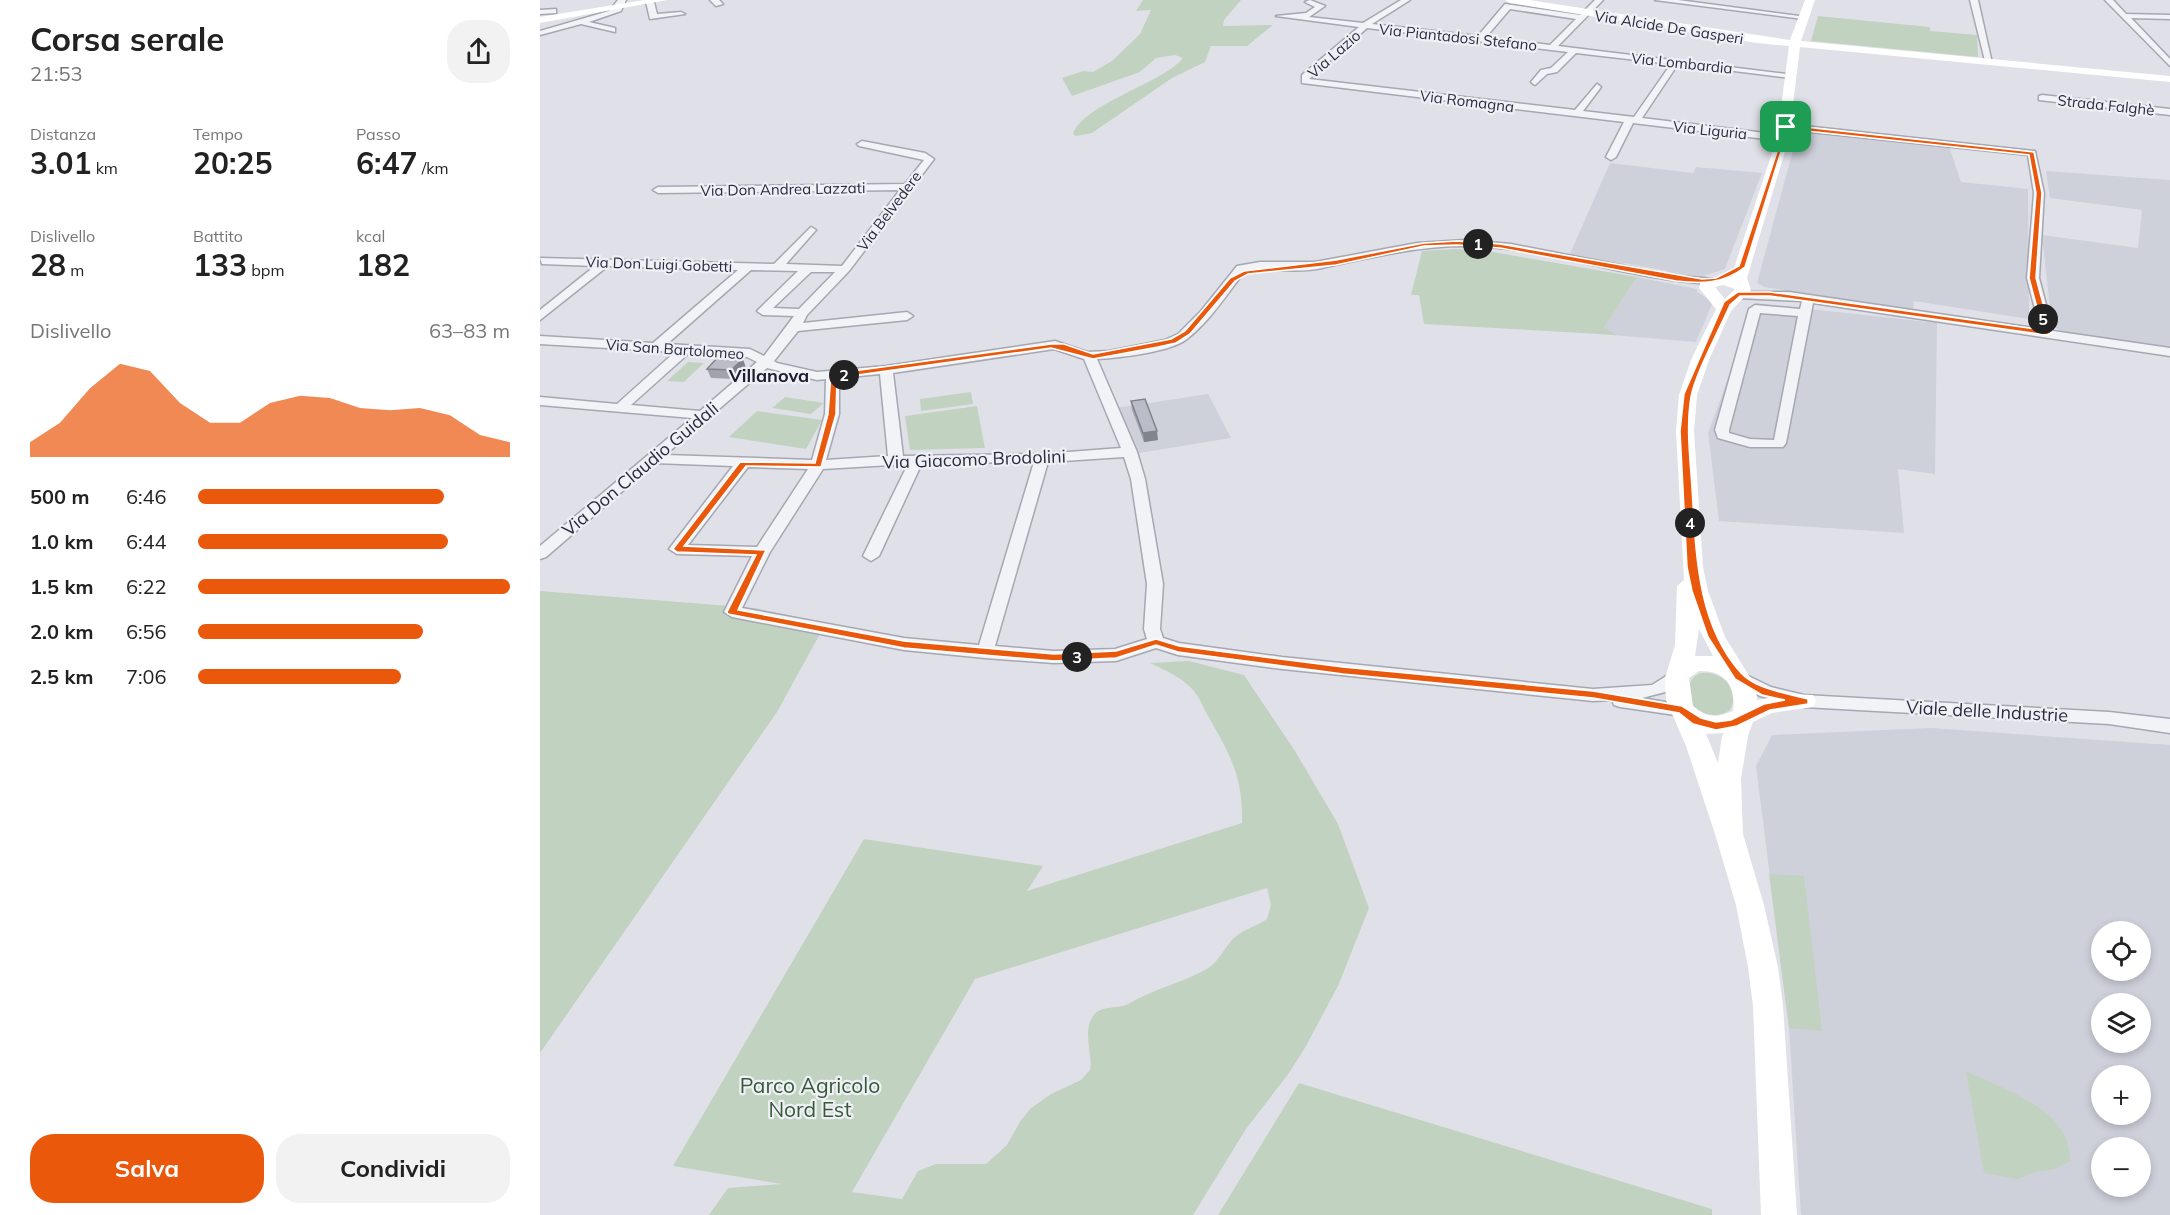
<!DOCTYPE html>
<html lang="it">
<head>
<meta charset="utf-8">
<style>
  :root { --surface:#fff; --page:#f2f2f2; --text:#222; --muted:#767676; --accent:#ea580c }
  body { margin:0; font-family:Mulish,sans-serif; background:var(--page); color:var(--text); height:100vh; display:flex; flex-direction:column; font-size:22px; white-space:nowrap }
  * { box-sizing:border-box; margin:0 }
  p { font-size:20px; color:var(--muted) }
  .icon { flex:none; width:33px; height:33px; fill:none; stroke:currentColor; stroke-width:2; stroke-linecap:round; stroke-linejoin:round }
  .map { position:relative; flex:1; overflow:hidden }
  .panel { display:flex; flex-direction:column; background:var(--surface); width:540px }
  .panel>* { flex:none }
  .buttons { position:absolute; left:1551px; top:921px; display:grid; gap:12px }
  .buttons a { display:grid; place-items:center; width:60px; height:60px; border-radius:50%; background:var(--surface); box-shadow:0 3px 9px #0003; font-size:30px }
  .pin { position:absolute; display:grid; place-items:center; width:51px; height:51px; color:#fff; margin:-26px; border-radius:12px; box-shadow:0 3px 9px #0006 }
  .km { position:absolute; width:30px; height:30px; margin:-15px; border-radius:50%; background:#222; color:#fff; font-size:16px; line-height:30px; text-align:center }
  .round { display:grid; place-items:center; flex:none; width:63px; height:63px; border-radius:24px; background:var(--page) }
  .headline { display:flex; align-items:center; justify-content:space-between; height:102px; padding:0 30px }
  h1 { font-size:33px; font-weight:700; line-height:45px }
  .figures { display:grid; grid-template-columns:repeat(3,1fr); gap:9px; height:102px; padding:6px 30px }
  .figures div { display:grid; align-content:center }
  .figures b { font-size:30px; font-weight:700 }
  .figures small { font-size:16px; font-weight:400 }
  .figures p { font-size:16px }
  .chart { height:168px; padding:12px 30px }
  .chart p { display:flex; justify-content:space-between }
  .chart svg { width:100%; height:108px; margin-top:6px; fill:var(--accent); opacity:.7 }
  .button { display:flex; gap:12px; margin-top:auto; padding:12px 30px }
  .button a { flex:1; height:69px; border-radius:24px; background:var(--accent); color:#fff; font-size:24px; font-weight:700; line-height:69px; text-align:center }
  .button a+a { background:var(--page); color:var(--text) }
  ul { padding:0 30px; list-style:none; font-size:20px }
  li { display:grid; grid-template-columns:96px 72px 1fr; align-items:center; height:45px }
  li i { height:15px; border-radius:8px; background:var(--accent) }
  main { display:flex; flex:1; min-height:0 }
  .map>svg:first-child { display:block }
  .built { fill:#ced0da; fill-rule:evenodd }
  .green { fill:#c2d2c1; fill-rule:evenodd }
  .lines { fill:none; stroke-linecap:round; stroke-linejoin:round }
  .street-casing { stroke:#a5a7b2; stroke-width:3 }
  .street { fill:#f2f3f7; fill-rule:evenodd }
  .secondary { fill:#fff; fill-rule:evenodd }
  .wall { fill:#a0a2ac }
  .shaded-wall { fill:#82848c }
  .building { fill:#babcc8; stroke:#82848c; stroke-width:1.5 }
  .route { fill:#ea580c; stroke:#fff; stroke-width:1.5; fill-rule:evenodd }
  .labels { text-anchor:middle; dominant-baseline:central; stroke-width:4.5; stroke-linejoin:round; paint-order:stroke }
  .far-street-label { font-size:15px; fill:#292c3f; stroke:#eff0f6 }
  .far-quarter-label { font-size:18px; font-weight:bold; fill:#1b1e2f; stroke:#eff0f6 }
  .street-label { font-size:18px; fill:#292c3f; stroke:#eff0f6 }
  .near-park-label { font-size:21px; fill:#375a39; stroke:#eff0f6 }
</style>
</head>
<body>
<main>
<section class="panel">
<div class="headline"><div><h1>Corsa serale</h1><p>21:53</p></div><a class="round"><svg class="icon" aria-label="share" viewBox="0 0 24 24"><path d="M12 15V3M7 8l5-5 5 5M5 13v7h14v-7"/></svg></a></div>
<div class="figures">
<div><p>Distanza</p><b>3.01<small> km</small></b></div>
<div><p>Tempo</p><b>20:25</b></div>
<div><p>Passo</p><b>6:47<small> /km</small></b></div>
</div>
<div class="figures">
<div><p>Dislivello</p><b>28<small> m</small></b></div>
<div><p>Battito</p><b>133<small> bpm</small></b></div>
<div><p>kcal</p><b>182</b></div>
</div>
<div class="chart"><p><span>Dislivello</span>63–83 m</p>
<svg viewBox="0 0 160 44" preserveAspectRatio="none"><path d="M0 44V38L10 30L20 16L30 6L40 9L50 22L60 30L70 30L80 22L90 19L100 20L110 24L120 25L130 24L140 27L150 35L160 38V44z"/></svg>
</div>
<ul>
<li><b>500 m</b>6:46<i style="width:79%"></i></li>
<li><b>1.0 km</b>6:44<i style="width:80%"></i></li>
<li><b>1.5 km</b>6:22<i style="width:100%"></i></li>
<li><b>2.0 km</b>6:56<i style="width:72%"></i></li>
<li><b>2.5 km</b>7:06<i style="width:65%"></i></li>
</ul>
<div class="button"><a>Salva</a><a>Condividi</a></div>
</section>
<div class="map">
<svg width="1630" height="1215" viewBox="0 0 1630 1215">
  <rect width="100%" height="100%" fill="#e0e1e8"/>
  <path class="built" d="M1258 132 1409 146 1421 182 1488 189 1489 319 1374 301 1373 310 1224 287 1217 283Z
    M1070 163 1153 173 1156 167 1222 173 1185 269 1157 278 1127 274 1128 271 1084 263 1083 266 1029 256Z
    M1506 171 1630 180V348L1526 333 1512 326 1502 235 1598 248 1602 210 1510 198Z
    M1097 277 1157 289V292L1173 302 1156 342 1060 334Z
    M1216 303 1397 323 1395 474 1358 469 1364 533 1179 521 1168 433Z
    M668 394 691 438 593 454 576 408Z
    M1391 728 1630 745V1215H1261L1249 1028 1216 766 1232 735ZM1562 932H1600V970H1562ZM1562 1004H1600V1042H1562ZM1562 1076H1600V1114H1562ZM1562 1148H1600V1186H1562Z"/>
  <path class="green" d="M603 0H701L684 20 683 26 733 25 707 46H671L665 62 632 78 552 133 536 136 533 134C543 104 623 83 643 58L635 55 616 58 600 72 532 96 522 78 543 71 553 72 572 61 600 34 611 10 596 11Z
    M1278 16 1390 27V31L1437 35 1438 57 1271 41Z
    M916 249 947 251 1097 277 1064 328 1077 335 884 324 879 295H871L882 251Z
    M148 362 164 363 144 382 127 381Z
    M431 392 433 404 381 411 380 399Z
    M245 397 284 403 271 414 232 408Z
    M437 406 445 448 370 450 365 416Z
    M217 411 282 420 266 449 189 437Z
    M0 591 215 608 286 623 237 712 0 1053Z
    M649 661 704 675 755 751 798 824 829 908 798 986 766 1046 749 1073 706 1129 653 1215H169L188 1188 242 1184 133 1166 324 839 503 866 487 891 702 823C703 775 690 755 667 714 662 705 658 694 650 687 639 676 624 670 610 663ZM727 888 731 905 727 919C717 926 704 929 695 937 683 948 680 962 665 970 641 983 614 989 590 1003 579 1010 561 1004 553 1016 542 1032 553 1054 550 1070L541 1080 511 1094 491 1108 481 1120 467 1145 446 1164H396L378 1171 362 1199 312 1192 435 979Z
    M1161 673C1182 671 1202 689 1190 710 1177 719 1163 715 1152 705 1150 690 1145 679 1161 673Z
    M1229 874 1264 876 1282 1031 1249 1028Z
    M1426 1071C1464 1090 1532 1109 1530 1161L1515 1169 1494 1172 1478 1179 1444 1173Z
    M759 1083 1172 1209V1215H678Z"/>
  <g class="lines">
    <defs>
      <path id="street" d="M78 0H86L81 11 49 22 75 28V32L41 24 0 35V31L69 11Z
        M109 0 114 2 117 14 141 12 145 14 110 19 106 2Z
        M170 0H179L183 4 176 6Z
        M770 0 785 6 769 17 823 23 861 0H870L832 24 938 36 965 4 1040 15 1055 0H1063L1018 46 1255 75 1251 78 1138 64 1102 118 1243 135 1248 138 1243 141 1093 123 1076 157 1071 160 1066 157 1084 122 762 83V75L819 27 736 16 766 13 775 7 765 2ZM970 9 1036 19 1010 45 946 37ZM827 28 1028 52 1011 68 1001 70 991 82 995 85 1007 74 1017 72 1036 53 1131 64 1094 117 1043 111 1061 87 1057 84 1035 110 769 79Z
        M1115 0H1138L1267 17 1263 19Z
        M1430 0H1438L1452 63 1445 61Z
        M1565 0H1573L1586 14 1630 15V19L1591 18 1630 59V66Z
        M16 9V13L0 14V10Z
        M1502 95 1630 109V115L1499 100V96Z
        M1246 124 1495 151 1504 193 1499 278 1513 331 1630 348V356L1273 303 1246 443 1243 447H1210L1178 438 1175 430 1209 309 1215 305 1260 309 1262 301 1198 298 1194 296V292H1249L1500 329 1487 278 1494 193 1488 155 1243 129V125ZM1220 313 1258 316 1234 440 1210 439 1189 433V430Z
        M322 141 385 153 394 159 309 271 267 315 263 323 367 312 373 316 367 320 258 331 234 361 237 363 277 372 346 366 515 341 547 352 569 351 625 340 638 334 661 311 697 266 720 262H775L877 243 925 240 971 244 1136 276 1176 279V283L1172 284C1089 280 1008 247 925 246 877 246 828 258 782 268 758 274 730 267 705 271 687 294 670 321 647 339 631 352 578 358 557 359L597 452 605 479 623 584 620 629 623 638 639 643 742 657 1053 689 1112 685 1139 668 1148 674 1133 690 1102 698 1148 706 1151 710 1148 714 1142 716 1080 707 1074 705 1072 700 1053 701 742 669 638 655 616 648 576 661 514 663 445 658 364 650 192 617 184 612 212 556 137 554 129 549 193 466 115 463 6 557 0 559V546L152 418 0 405V397L77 404 135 352 0 344V336L113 343 198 270 68 266 0 320V310L55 266 2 264 0 258 234 264 271 227 276 230 246 264 302 266 360 190 118 193 113 190 118 187 365 184 384 160 319 146 317 144ZM211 270 258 271 217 311 223 315 254 316 224 356 210 349 127 344ZM271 272H295L259 309 233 308ZM514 349 544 359 581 448 502 454 363 456 353 373ZM149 353 207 357 217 362 160 411 91 405ZM227 368 277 380 286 379 285 414 272 460 125 455ZM340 374 348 456 286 460 299 414V378ZM584 457 591 479 607 584 604 629 607 639 575 649 514 651 455 646 508 462ZM494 462 439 645 364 638 202 608 230 552 283 469 368 464 323 556 331 561 339 556 382 463ZM208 467 268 469 217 547 148 545Z
        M1198 671 1231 687 1264 695 1569 712 1630 719V733L1569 724 1264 707 1220 696 1192 681 1189 677 1192 673Z"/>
    </defs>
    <use href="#street" class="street-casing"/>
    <use href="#street" class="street"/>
    <path class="secondary" d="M104 0H127L0 23V17Z
      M965 0H989L1250 40 1265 0H1275L1261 41 1630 76V82L1260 47 1249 138 1207 278 1211 290 1191 311 1169 360 1157 395 1154 431 1163 567 1168 591 1185 637 1216 687 1217 700 1250 694 1273 695 1276 701 1273 707 1232 713 1213 722 1208 736 1201 779 1203 834 1224 905 1238 967 1243 1006 1257 1215H1221L1213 1006 1208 967 1196 905 1175 834 1146 746 1126 700 1125 678 1135 645 1137 586 1144 580 1136 431 1139 395 1151 360 1176 309 1159 288 1161 281 1183 275 1191 277 1237 138 1249 46 1217 43 970 3ZM1183 285 1195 289 1185 299 1175 287ZM1159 629 1173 656H1155ZM1159 671C1185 670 1196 686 1193 711 1176 718 1167 718 1153 706L1149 678ZM1184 733 1182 736 1178 763 1166 734Z"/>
  </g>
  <path class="wall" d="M206 368 194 379 171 378 167 369Z
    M591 401 618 440 604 442 592 410Z"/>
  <path class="shaded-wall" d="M203 359 206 368 194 379 191 370Z
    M617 431 618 440 604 442 603 433Z"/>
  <path class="building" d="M178 357 203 359 191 370 167 369Z
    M605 399 617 431 603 433 591 401Z"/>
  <path class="route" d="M1246 125 1494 152 1502 193 1496 278 1511 333 1507 335 1230 296H1200L1190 305C1180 328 1155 374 1151 397 1146 427 1150 457 1152 488 1156 550 1156 623 1201 673 1217 690 1247 693 1268 699V704L1230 710 1197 726 1176 730 1153 724 1139 713 1053 698 803 674 638 652 616 645 576 658 514 661 364 648 188 614 187 612 216 555 137 552 133 549 200 462 275 463 288 414 291 374 511 344H524L553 354 631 339 645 331 690 278 704 271 796 260 884 243 917 241 960 244 1162 279 1176 278 1199 266ZM1248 129 1489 155 1496 193 1489 278 1503 330 1230 292H1198L1184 302 1144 394 1140 431 1147 567 1152 591 1168 637 1195 679 1222 695 1245 700 1224 704 1191 720 1176 722 1161 718 1142 706 1053 691 803 667 639 646 616 639 576 651 514 654 364 641 198 610 226 550 144 546 206 466 281 467 296 414 297 378 511 348 553 359 618 347 636 343 650 334 695 281 708 274 796 265 884 246 917 245 960 248 1136 281C1162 284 1183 284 1205 267Z"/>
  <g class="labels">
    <g class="far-street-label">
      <text transform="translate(1129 27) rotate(9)">Via Alcide De Gasperi</text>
      <text transform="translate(918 37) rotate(6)">Via Piantadosi Stefano</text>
      <text transform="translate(794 54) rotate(-41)">Via Lazio</text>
      <text transform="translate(1142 63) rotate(6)">Via Lombardia</text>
      <text transform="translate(927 101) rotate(7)">Via Romagna</text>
      <text transform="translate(1566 105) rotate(6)">Strada Falghè</text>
      <text transform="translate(1170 130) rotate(6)">Via Liguria</text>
      <text transform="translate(243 189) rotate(-1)">Via Don Andrea Lazzati</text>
      <text transform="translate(349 211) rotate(-53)">Via Belvedere</text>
      <text transform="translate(119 264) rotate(2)">Via Don Luigi Gobetti</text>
      <text transform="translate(135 349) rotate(4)">Via San Bartolomeo</text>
    </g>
    <g class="far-quarter-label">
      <text x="229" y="375">Villanova</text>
    </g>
    <g class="street-label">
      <text transform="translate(434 459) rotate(-2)">Via Giacomo Brodolini</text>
      <text transform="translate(100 469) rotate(-40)">Via Don Claudio Guidali</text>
      <text transform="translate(1447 711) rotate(3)">Viale delle Industrie</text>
    </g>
    <g class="near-park-label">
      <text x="270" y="1085">Parco Agricolo<tspan x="270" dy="24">Nord Est</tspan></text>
    </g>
  </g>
</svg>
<div class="buttons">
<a><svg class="icon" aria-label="locate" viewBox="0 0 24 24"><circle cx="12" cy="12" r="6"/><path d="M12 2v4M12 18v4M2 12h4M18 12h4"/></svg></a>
<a><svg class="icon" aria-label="layers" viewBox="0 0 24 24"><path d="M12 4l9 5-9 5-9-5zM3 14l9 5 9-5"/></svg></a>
<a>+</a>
<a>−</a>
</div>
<div class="pin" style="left:1246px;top:127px;background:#1e9e55"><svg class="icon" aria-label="arrive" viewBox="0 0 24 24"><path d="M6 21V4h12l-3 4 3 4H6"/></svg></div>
<b class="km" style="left:938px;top:244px">1</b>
<b class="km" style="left:304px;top:375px">2</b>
<b class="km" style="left:537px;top:657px">3</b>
<b class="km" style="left:1150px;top:523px">4</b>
<b class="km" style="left:1503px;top:319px">5</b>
</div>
</main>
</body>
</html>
